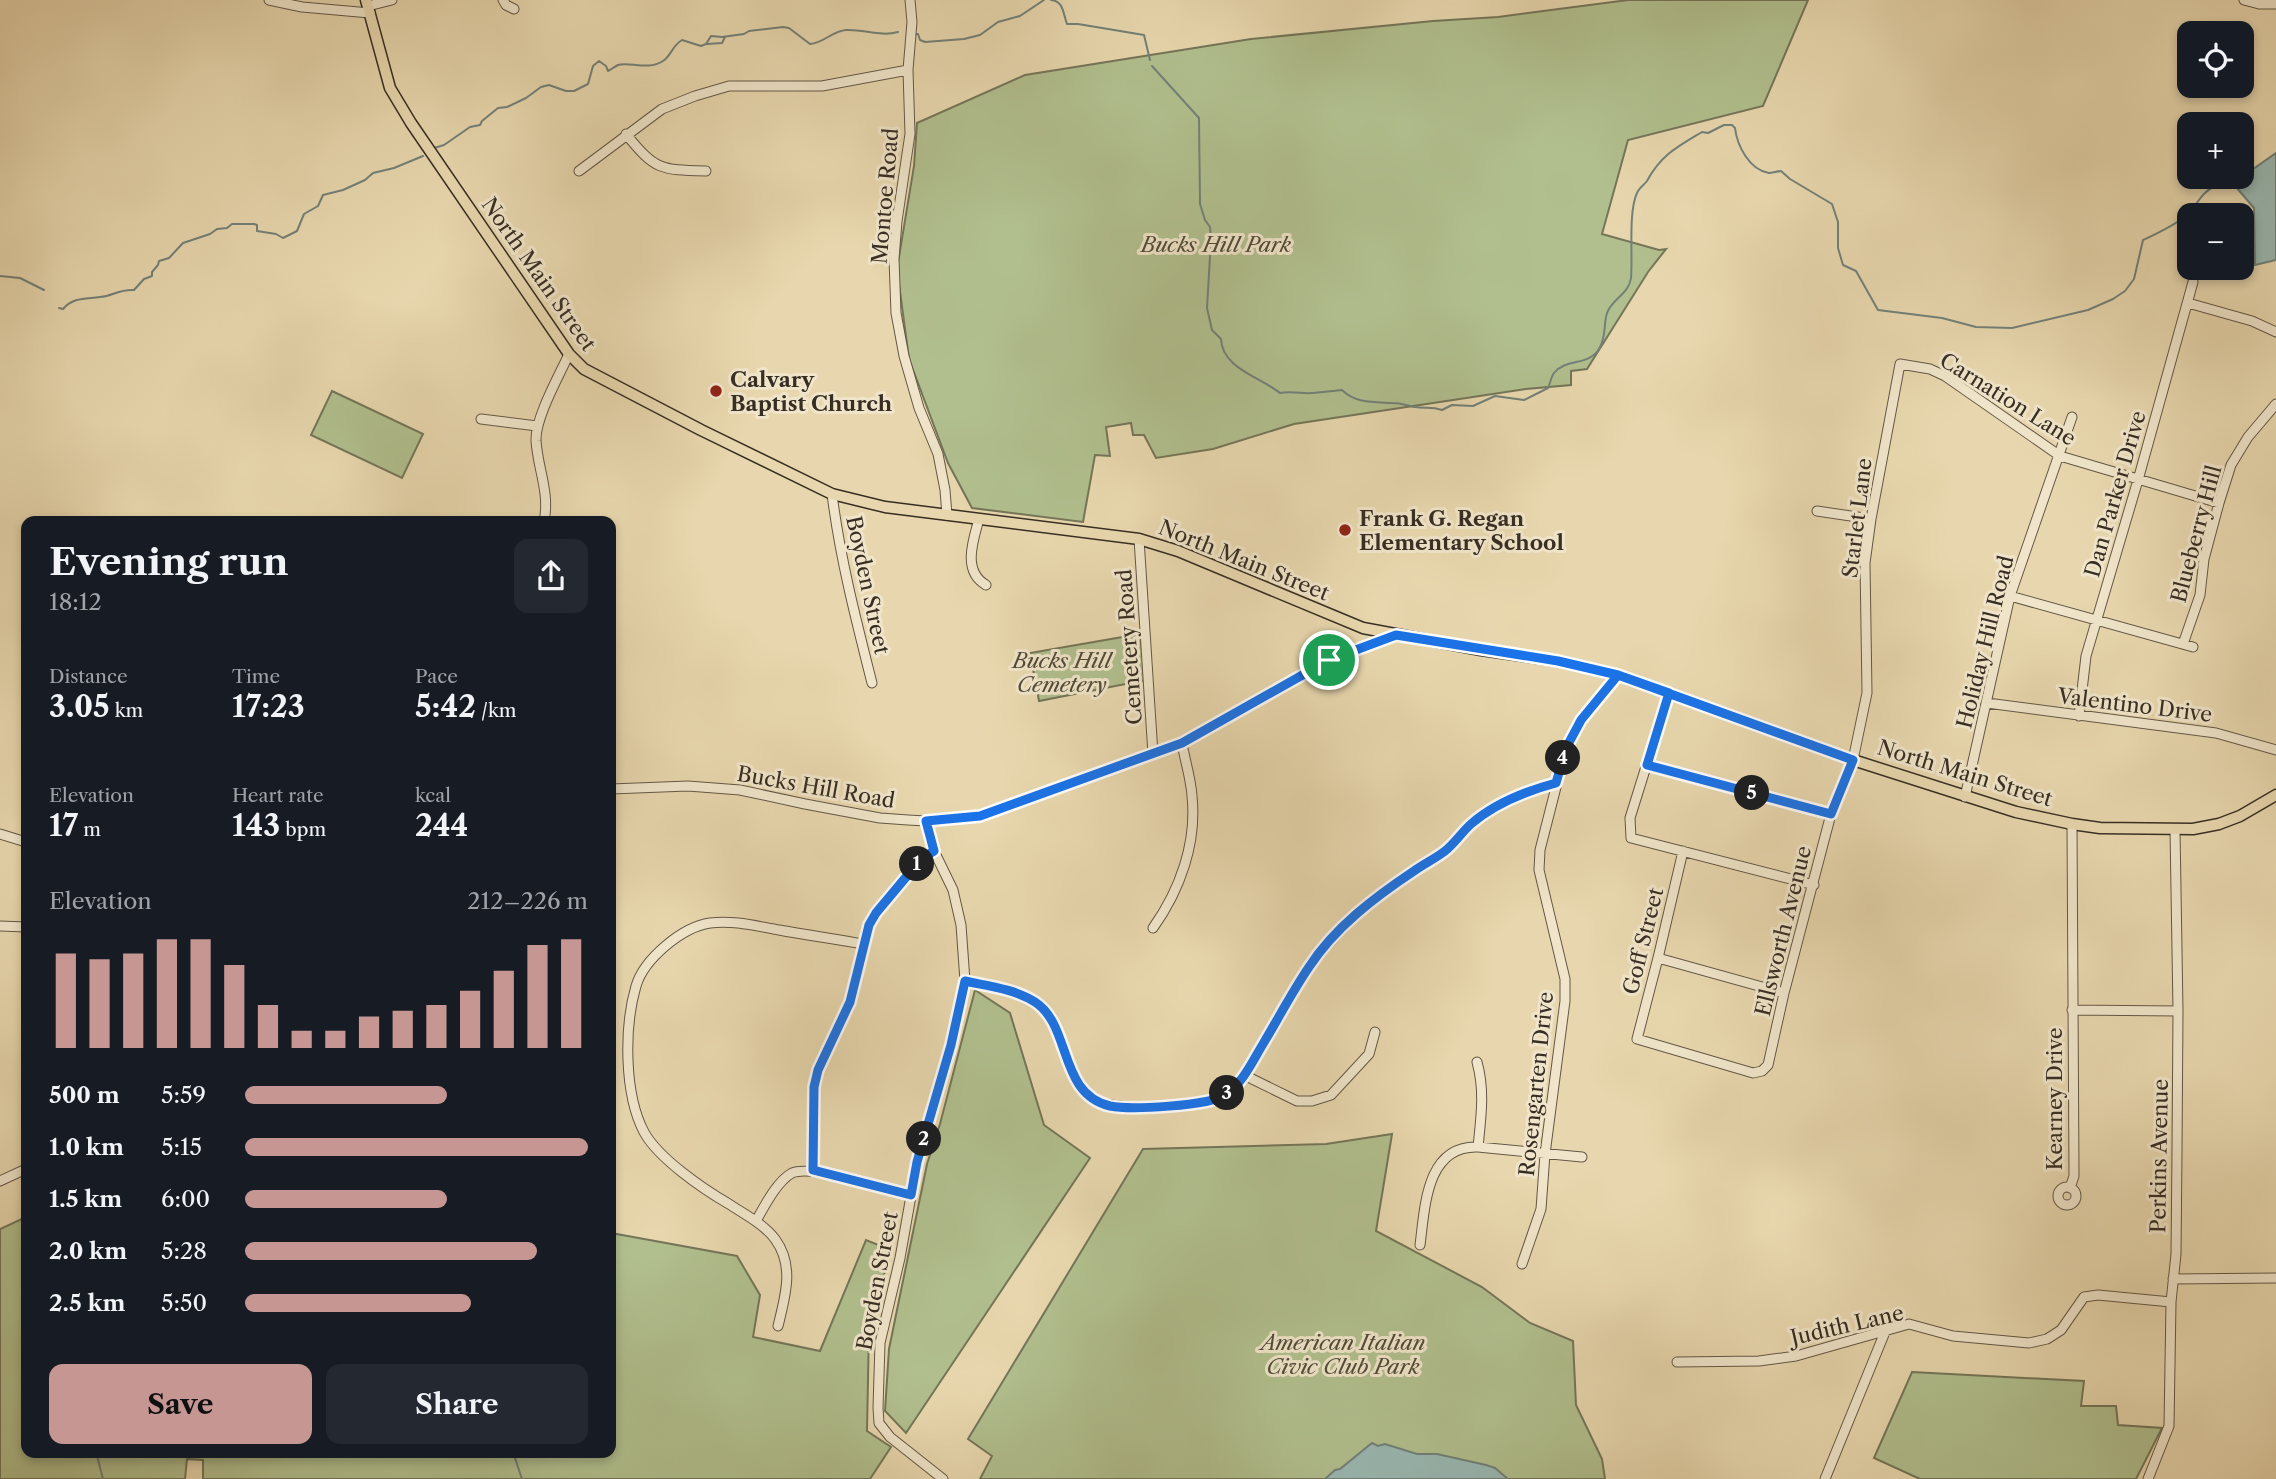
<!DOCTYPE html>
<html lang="en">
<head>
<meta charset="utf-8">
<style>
  :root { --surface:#171b24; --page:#242831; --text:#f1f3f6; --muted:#9ea1a6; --accent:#c59692 }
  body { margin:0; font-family:"Libre Caslon Text",serif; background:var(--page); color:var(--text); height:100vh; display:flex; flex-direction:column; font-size:26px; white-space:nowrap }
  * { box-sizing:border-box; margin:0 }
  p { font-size:23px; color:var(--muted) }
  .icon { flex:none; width:38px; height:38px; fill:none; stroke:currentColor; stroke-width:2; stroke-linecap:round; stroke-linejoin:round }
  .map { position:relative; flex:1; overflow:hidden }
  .sheet { position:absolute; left:21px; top:516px; width:595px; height:942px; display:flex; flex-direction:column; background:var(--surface); border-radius:14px; box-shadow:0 4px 10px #0003 }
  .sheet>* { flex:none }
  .fabs { position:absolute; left:2177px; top:21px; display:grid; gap:14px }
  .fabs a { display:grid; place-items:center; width:77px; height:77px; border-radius:14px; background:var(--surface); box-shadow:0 4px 10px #0003; font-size:35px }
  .pin { position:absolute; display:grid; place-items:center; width:60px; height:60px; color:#fff; margin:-30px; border:4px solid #fff; border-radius:50%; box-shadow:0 2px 7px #0007 }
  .km { position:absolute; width:35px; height:35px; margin:-18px; border-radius:50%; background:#222; color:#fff; font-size:19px; line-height:35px; text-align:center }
  .round { display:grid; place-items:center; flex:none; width:74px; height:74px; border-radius:14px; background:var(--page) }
  .overview { display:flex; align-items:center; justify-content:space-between; height:119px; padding:0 28px }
  h1 { font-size:38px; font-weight:700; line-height:52px }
  .metrics { display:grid; grid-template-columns:repeat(3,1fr); gap:10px; height:119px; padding:7px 28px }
  .metrics div { display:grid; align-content:center }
  .metrics b { font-size:30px; font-weight:700 }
  .metrics small { font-size:19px; font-weight:400 }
  .metrics p { font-size:19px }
  .chart { height:196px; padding:14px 28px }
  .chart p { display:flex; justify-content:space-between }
  .chart svg { width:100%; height:126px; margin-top:7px; stroke:var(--accent); stroke-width:6 }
  .primary-button { display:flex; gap:14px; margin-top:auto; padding:14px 28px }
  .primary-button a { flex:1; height:80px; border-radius:14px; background:var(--accent); color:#111; font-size:28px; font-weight:700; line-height:80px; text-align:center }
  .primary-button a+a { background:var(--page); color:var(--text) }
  ul { padding:0 28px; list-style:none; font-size:23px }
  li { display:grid; grid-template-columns:112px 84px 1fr; align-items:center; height:52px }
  li i { height:18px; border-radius:9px; background:var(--accent) }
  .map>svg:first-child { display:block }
  .green { fill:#b1bf8e; stroke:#747658; stroke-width:2 }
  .water { fill:#99b8b2; stroke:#728179; stroke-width:2 }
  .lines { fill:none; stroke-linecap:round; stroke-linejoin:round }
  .stream { stroke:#728179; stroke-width:2 }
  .minor-casing { stroke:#635846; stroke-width:11 }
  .major-casing { stroke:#372e23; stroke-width:13 }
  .minor { stroke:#f0e5ca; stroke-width:9 }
  .major { stroke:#e8d7ae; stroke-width:10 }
  .route-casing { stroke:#fff; stroke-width:14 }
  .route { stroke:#1a73e8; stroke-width:9 }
  .poi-dot { fill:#8f2418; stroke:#f0e5ca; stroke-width:2.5 }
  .labels { text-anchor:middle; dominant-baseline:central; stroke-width:6; stroke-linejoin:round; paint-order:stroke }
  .street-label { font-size:21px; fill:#372e23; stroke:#f0e5ca }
  .park-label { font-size:21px; font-style:italic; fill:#4f4b38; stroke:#f0e5ca }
  .poi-label { font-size:21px; font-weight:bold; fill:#372e23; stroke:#f0e5ca; text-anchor:start }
</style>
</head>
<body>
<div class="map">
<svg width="2276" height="1479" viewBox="0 0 2276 1479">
  <rect width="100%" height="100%" fill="#e8d7ae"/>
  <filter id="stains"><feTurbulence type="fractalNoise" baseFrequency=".00286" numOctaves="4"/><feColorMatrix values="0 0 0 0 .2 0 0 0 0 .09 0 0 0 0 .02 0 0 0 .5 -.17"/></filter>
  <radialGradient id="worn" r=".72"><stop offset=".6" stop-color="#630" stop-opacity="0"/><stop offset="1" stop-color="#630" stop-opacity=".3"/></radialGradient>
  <path class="green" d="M1628 0H1808L1763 106 1628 140 1602 234 1659 250 1666 249 1648 272 1587 369 1571 371V385L1526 389 1294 424 1213 449 1156 458 1144 435H1133L1131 423 1106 427 1110 456 1095 455 1083 522 972 508 948 463 909 359 897 269 914 166 917 123 1025 75 1251 39 1433 21 1498 17Z
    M332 391 423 434 402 478 311 435Z
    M1140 634 1146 680 1039 701 1030 653Z
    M975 990 1010 1013 1044 1125 1090 1158 906 1433 885 1411 889 1349 927 1164 940 1124Z
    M1392 1134 1376 1231 1482 1287 1530 1323 1573 1341 1576 1405 1602 1459 1605 1479H980L992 1456 968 1439 1143 1149 1326 1144Z
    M26 1217V1452H611V1233L737 1256 760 1295 753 1337 820 1351 866 1240 891 1250 869 1329 867 1431 891 1447 870 1479H203V1460L187 1459 185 1479H0V1229Z
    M1912 1372 2084 1381 2081 1406H2116L2118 1425 2162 1428 2136 1479H1920L1874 1458Z"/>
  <path class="water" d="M2276 153V260L2255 265 2254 208 2236 187 2242 173 2253 169Z
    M1372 1443 1378 1446 1385 1444 1417 1454H1437L1486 1465 1495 1468 1508 1479H1325L1335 1470 1340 1469Z"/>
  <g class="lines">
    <path class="stream" d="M1051 0C1064 1 1063 14 1067 24H1078L1144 35 1150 60
      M915 34H918L920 40 925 42 964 39 980 35 998 22 1020 16 1044 0
      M707 44 722 43 725 37
      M1152 66 1199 118 1200 204 1205 220 1210 227 1211 239 1207 308 1212 330 1221 339C1222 368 1260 377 1280 393 1289 391 1295 393 1304 393 1315 394 1330 391 1342 390 1356 404 1375 402 1393 403 1401 403 1408 406 1415 407 1426 409 1430 406 1442 410L1452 405 1473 406 1495 396 1524 400 1548 388C1550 384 1551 377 1554 373 1566 358 1589 366 1599 349 1607 336 1603 325 1607 313 1612 299 1629 294 1631 278 1633 257 1628 212 1637 193 1639 188 1644 185 1647 181 1661 155 1677 147 1702 132L1708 133 1724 125H1732L1735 128C1737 145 1749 170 1769 173 1770 173 1780 171 1781 171L1790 179 1832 204 1838 222V248L1843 265 1856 271 1878 310 1942 318 1976 327 2012 328 2088 310 2113 299 2125 291 2134 279 2143 240C2158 233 2174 226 2187 215 2196 207 2202 191 2214 187 2220 185 2230 187 2236 187
      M434 148 444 145 470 127 480 125 482 121 498 108 507 107 526 98 541 87 549 85 566 91H574L588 84 593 66 599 61 606 66 608 71C612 69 614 67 618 65 628 61 648 71 663 61 671 56 672 46 682 40L701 46 706 44 711 36 722 37 744 34 749 31 783 27 789 28 810 44C824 43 832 31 846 30 864 29 880 37 898 32
      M0 276 20 278 44 290
      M59 308 63 309C73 297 86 299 100 297 113 296 119 289 134 290L144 279 152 276V272L158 265 159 261 169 258 183 243 210 234 217 229 227 228 232 224H254L257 225V231L276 234 283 238 297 231 304 214 318 206 323 195 343 190 365 180 373 173 394 168 423 156
      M96 1452 103 1479
      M513 1452 522 1479"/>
    <defs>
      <path id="minor" d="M269 0 302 7 370 13
        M503 0 506 5 514 9
        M910 0 912 22 908 70 910 134 897 221 894 259 896 313 904 356 919 408 938 454 945 490 947 515
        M2244 0 2259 4H2276
        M368 6 392 0
        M626 134C655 170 660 170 706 171
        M579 171 662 109 695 96 729 86H822L908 70
        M2188 303 2252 321 2276 332
        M481 419 537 426
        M832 494C840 558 856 620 872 683
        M1817 511 1871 519
        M979 519C973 541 962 571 986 585
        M544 522C550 492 538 470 536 441 535 418 559 376 569 354
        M1139 539 1153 754
        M2010 596 2193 647
        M2183 644 2200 595 2204 559 2219 503 2231 465 2248 437 2276 404
        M1669 693 1630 818 1631 838 1814 885
        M1987 703 2216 733 2276 750
        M2079 716 2086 656 2138 480 2193 282
        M1647 765 1831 814
        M611 789 688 786 740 790 805 804 880 818 908 820 926 821 980 815 1182 743 1329 660 1396 635
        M1965 797 2010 596 2072 417
        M926 821 934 851 953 890 961 925 965 981 951 1045 917 1162 900 1258 880 1343 878 1408 879 1423 890 1437 943 1479
        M0 834 26 842
        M1683 851 1658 958 1637 1039 1753 1073 1762 1071 1768 1065 1784 993 1831 814 1853 760 1867 693 1865 563 1871 519 1900 364 1930 369 1945 376 2060 456 2219 503
        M0 926 26 927
        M1153 928C1180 890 1197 843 1192 796 1191 779 1185 761 1182 743
        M1658 958 1784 993
        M965 981C988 986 1016 989 1037 1003 1051 1013 1057 1034 1063 1049 1069 1063 1073 1082 1085 1093 1109 1115 1179 1106 1211 1101L1224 1096 1244 1075 1310 964 1340 931 1370 902 1445 851 1471 824 1488 812 1505 801 1536 788 1556 783
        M2072 1010 2178 1011
        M1477 1062C1485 1091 1481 1117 1478 1147
        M1244 1075 1297 1101H1312L1331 1095 1369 1054 1375 1032
        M813 1170 814 1088 818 1070 850 1002 869 925 876 913 922 858 934 851
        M0 1181 26 1169
        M2058 1196a9 9 0 1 1 18 0a9 9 0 1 1-18 0Z
        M2070 1188 2074 1176 2072 824
        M756 1221C764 1207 777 1181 792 1173 812 1164 887 1189 910 1195
        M1420 1245C1425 1207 1426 1145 1478 1147L1582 1157
        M1522 1264 1541 1209 1545 1154 1565 1001V979L1539 870 1540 850 1566 748 1581 720 1618 675
        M2173 1279 2276 1278
        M778 1326C785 1297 795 1266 775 1239 764 1224 744 1214 729 1204 703 1189 658 1158 644 1132 624 1094 624 1027 636 986 644 959 682 927 710 923 733 920 756 926 779 930 807 935 835 939 863 944
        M1677 1362 1759 1361 1796 1356 1909 1324 1953 1336 2029 1343 2047 1339 2061 1330 2084 1297 2098 1295 2171 1302
        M1825 1479 1885 1332
        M2148 1479 2169 1426 2171 1302 2176 1254 2177 1152 2178 1011 2175 829"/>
      <path id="major" d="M366 0 390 88 411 123 569 354 584 369 701 430 832 494 885 507 1139 539 1178 551 1363 628 1481 650 1558 661 1618 675 1853 760 2016 812 2072 824 2100 828 2193 829 2219 824 2240 816 2276 795"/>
    </defs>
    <use href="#minor" class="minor-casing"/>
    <use href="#major" class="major-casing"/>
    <use href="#minor" class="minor"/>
    <use href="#major" class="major"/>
  </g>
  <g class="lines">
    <defs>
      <path id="route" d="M1329 660 1182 743 980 816 926 821 934 851 922 858 876 913 869 925 850 1002 818 1070 814 1087 813 1170 911 1195 917 1162 951 1045 965 981C988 986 1015 989 1035 1002 1072 1026 1058 1094 1110 1106 1130 1110 1209 1106 1225 1095 1243 1083 1252 1062 1263 1044 1278 1019 1292 992 1309 967 1335 927 1375 897 1414 871 1424 864 1436 858 1445 851 1455 843 1462 832 1471 824 1495 803 1526 791 1556 783L1566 748 1581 720 1618 675 1853 760 1831 814 1647 765 1669 693 1618 675 1558 661 1396 635 1329 660"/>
    </defs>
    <use href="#route" class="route-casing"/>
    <use href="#route" class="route"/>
  </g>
  <g class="poi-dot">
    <circle cx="716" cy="391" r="7"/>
    <circle cx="1345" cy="530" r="7"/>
  </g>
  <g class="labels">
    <g class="street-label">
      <text transform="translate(885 196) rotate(-85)">Montoe Road</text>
      <text transform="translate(539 274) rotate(55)">North Main Street</text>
      <text transform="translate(2008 399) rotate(32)">Carnation Lane</text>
      <text transform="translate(2115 494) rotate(-74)">Dan Parker Drive</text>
      <text transform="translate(1857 518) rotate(-83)">Starlet Lane</text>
      <text transform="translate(2196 534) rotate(-75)">Blueberry Hill</text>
      <text transform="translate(1244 560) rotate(22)">North Main Street</text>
      <text transform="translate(868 585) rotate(78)">Boyden Street</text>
      <text transform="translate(1985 642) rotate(-76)">Holiday Hill Road</text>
      <text transform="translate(1129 647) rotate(-94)">Cemetery Road</text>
      <text transform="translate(2135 705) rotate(7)">Valentino Drive</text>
      <text transform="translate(1965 773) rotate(17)">North Main Street</text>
      <text transform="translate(816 787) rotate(10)">Bucks Hill Road</text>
      <text transform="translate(1783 931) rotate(-76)">Ellsworth Avenue</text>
      <text transform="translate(1643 941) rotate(-76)">Goff Street</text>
      <text transform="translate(1536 1084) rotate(-84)">Rosengarten Drive</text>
      <text transform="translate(2054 1099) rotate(-90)">Kearney Drive</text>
      <text transform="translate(2159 1156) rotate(-89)">Perkins Avenue</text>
      <text transform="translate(877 1281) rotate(-79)">Boyden Street</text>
      <text transform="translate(1847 1325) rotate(-13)">Judith Lane</text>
    </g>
    <g class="park-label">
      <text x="1216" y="244">Bucks Hill Park</text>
      <text x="1062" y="660">Bucks Hill<tspan x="1062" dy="24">Cemetery</tspan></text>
      <text x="1343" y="1342">American Italian<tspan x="1343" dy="24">Civic Club Park</tspan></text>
    </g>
    <g class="poi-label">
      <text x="730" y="379">Calvary<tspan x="730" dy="24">Baptist Church</tspan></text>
      <text x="1359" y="518">Frank G. Regan<tspan x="1359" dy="24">Elementary School</tspan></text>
    </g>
  </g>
  <rect width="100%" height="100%" filter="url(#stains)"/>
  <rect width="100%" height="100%" fill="url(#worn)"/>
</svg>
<div class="fabs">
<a><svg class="icon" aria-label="locate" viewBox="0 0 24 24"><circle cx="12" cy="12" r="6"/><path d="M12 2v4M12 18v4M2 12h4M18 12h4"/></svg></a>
<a>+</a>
<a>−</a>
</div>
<div class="pin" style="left:1329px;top:660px;background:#1e9e55"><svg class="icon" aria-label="arrive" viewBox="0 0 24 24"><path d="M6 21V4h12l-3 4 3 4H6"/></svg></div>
<b class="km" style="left:917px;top:864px">1</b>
<b class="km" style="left:924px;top:1139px">2</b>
<b class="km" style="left:1227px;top:1093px">3</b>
<b class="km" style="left:1563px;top:758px">4</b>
<b class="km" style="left:1752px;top:793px">5</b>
<section class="sheet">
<div class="overview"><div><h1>Evening run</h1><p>18:12</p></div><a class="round"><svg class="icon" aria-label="share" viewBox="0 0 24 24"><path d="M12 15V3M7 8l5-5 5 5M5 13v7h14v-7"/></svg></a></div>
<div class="metrics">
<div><p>Distance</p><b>3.05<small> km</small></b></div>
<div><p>Time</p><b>17:23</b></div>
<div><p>Pace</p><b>5:42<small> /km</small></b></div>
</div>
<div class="metrics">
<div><p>Elevation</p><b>17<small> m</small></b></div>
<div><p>Heart rate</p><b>143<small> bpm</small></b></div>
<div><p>kcal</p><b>244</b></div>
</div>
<div class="chart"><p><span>Elevation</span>212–226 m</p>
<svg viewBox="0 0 160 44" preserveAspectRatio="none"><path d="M5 44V11M15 44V13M25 44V11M35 44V6M45 44V6M55 44V15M65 44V29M75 44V38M85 44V38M95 44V33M105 44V31M115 44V29M125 44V24M135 44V17M145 44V8M155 44V6"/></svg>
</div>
<ul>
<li><b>500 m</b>5:59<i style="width:59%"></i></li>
<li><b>1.0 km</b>5:15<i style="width:100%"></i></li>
<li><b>1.5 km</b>6:00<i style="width:59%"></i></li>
<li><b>2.0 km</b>5:28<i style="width:85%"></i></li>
<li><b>2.5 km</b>5:50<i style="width:66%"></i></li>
</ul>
<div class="primary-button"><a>Save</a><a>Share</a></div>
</section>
</div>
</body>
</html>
